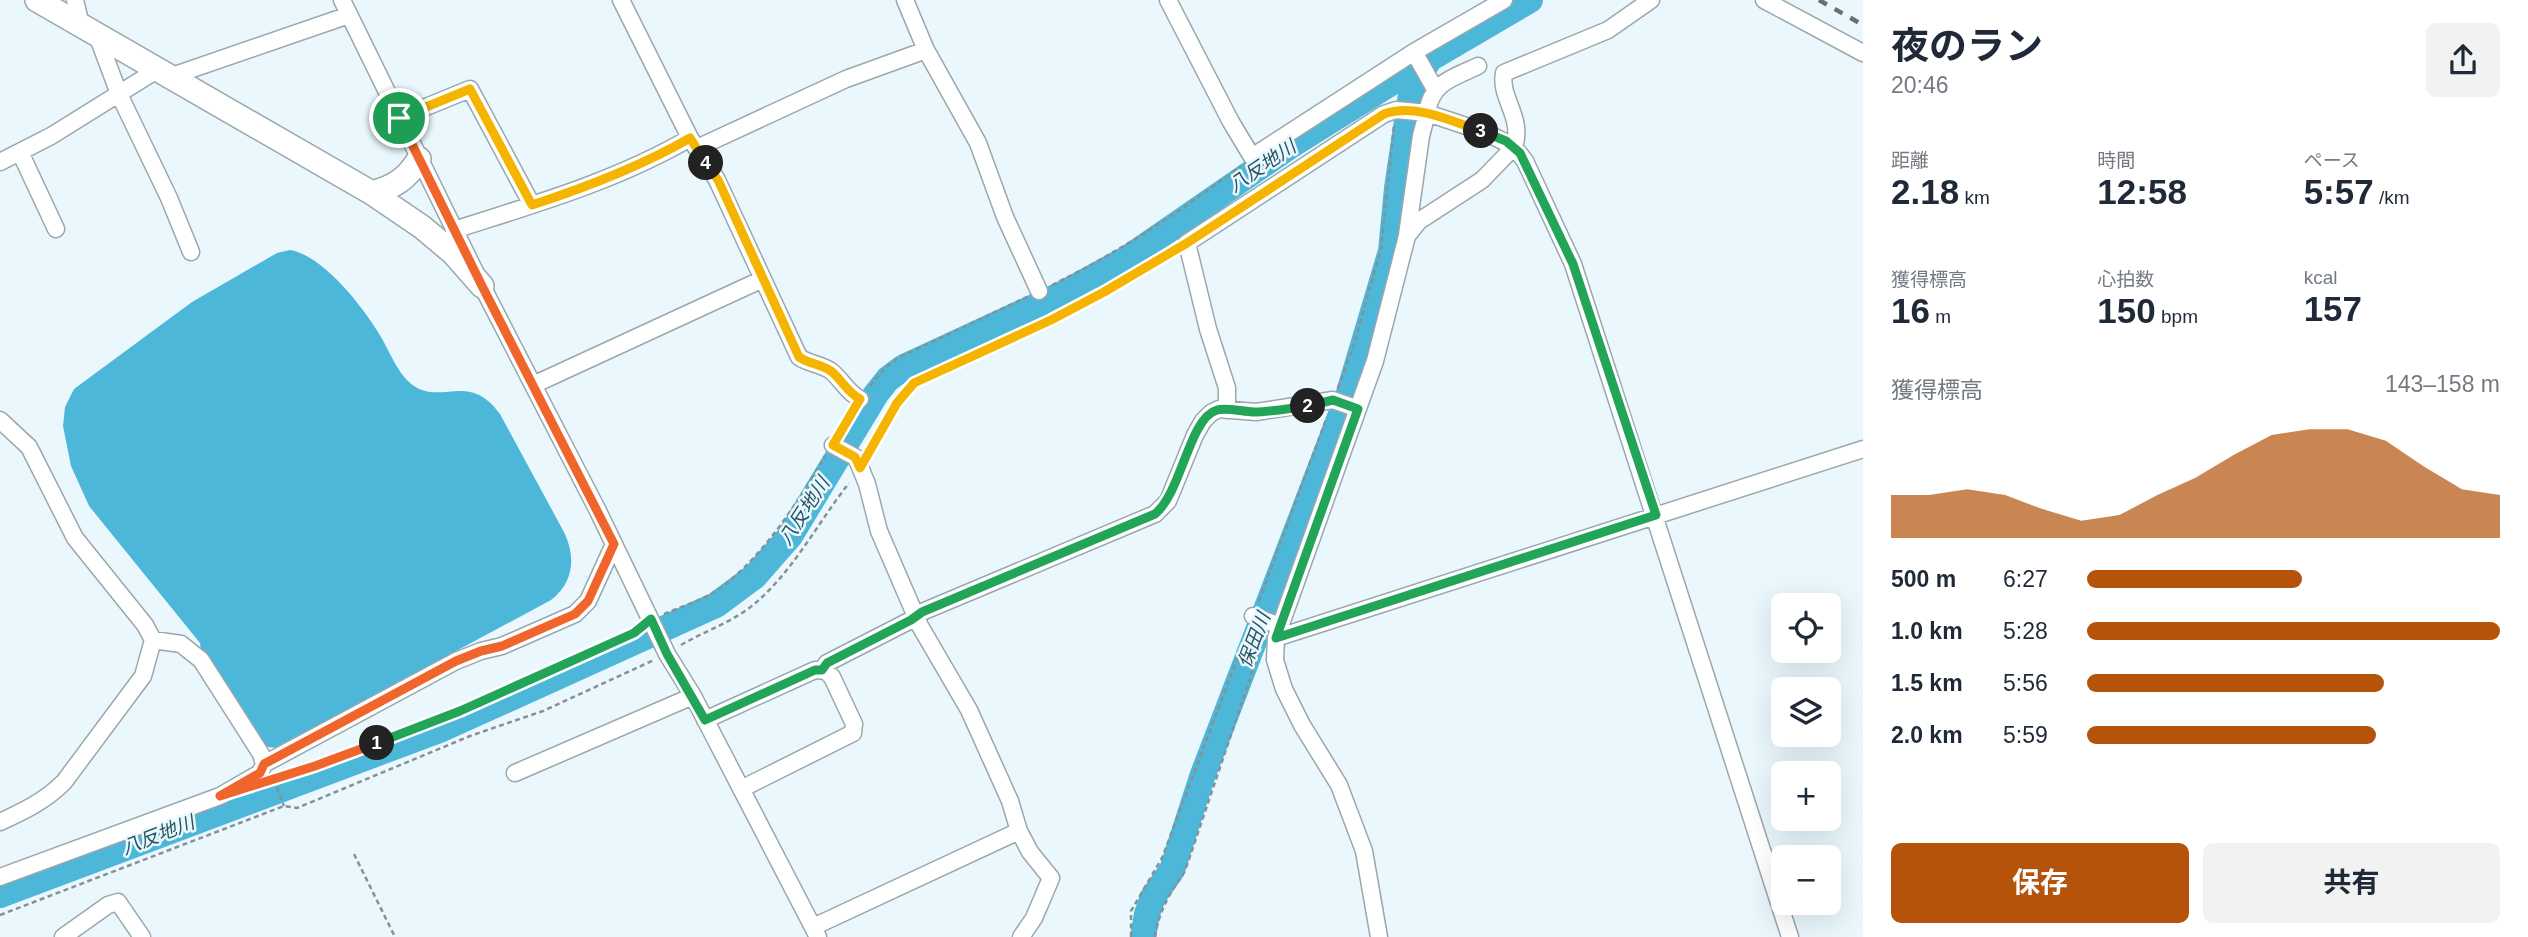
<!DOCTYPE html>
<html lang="ja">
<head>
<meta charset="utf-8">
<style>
  :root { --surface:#fff; --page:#f2f2f3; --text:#1f2937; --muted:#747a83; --accent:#b45309 }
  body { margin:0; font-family:Helvetica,"Noto Sans JP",sans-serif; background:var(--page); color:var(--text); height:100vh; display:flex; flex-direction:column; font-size:26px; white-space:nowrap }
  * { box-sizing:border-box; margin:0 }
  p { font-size:23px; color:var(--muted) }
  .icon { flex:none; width:38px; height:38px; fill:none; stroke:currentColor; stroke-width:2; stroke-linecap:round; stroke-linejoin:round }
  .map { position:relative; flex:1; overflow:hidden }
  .side { display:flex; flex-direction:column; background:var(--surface); width:665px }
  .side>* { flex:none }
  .buttons { position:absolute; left:1771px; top:593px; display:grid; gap:14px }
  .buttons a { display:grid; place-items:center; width:70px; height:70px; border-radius:10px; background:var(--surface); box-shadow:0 7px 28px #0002; font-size:35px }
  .pin { position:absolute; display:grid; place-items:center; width:60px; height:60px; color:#fff; margin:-30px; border:4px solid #fff; border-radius:50%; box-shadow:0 2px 7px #0007 }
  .km { position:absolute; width:35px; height:35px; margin:-18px; border-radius:50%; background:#222; color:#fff; font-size:19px; line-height:35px; text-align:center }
  .round { display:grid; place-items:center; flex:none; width:74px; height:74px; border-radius:10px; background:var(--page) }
  .head { display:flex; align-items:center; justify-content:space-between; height:119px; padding:0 28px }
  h1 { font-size:38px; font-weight:700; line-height:52px }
  .metrics { display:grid; grid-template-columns:repeat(3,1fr); gap:10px; height:119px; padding:7px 28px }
  .metrics div { display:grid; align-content:center }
  .metrics b { font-size:35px; font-weight:700 }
  .metrics small { font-size:19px; font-weight:400 }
  .metrics p { font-size:19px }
  .chart { height:196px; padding:14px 28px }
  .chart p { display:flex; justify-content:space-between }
  .chart svg { width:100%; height:126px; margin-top:7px; fill:var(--accent); opacity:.7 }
  .primary-button { display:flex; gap:14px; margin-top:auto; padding:14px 28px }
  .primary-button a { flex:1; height:80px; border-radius:10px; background:var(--accent); color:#fff; font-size:28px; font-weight:700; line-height:80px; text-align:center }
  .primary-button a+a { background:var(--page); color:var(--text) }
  ul { padding:0 28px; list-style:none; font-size:23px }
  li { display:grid; grid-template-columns:112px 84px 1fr; align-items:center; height:52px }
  li i { height:18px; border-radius:9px; background:var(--accent) }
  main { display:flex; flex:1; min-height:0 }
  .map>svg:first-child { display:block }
  .water { fill:#4db7d9 }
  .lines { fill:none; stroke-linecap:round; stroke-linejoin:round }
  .river { stroke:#4db7d9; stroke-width:26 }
  .street-casing { stroke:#9aa7ac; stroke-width:19 }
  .secondary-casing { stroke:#9aa7ac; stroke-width:26 }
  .path { stroke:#879094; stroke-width:2.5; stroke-dasharray:5 3.5; stroke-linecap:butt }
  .street { stroke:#fff; stroke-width:16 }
  .secondary { stroke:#fff; stroke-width:23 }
  .rail { stroke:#676f72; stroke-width:4.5; stroke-dasharray:9 9; stroke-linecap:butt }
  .split-1-casing { stroke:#fff; stroke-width:14 }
  .split-2-casing { stroke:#fff; stroke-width:14 }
  .split-3-casing { stroke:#fff; stroke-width:14 }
  .split-4-casing { stroke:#fff; stroke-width:14 }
  .split-5-casing { stroke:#fff; stroke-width:14 }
  .split-1 { stroke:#f0652b; stroke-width:9 }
  .split-2 { stroke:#22a559; stroke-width:9 }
  .split-3 { stroke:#22a559; stroke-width:9 }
  .split-4 { stroke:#f5b400; stroke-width:9 }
  .split-5 { stroke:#f5b400; stroke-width:9 }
  .labels { text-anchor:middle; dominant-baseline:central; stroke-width:5; stroke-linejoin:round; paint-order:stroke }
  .water-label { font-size:19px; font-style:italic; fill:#275463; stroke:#eaf8fd }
</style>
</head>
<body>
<main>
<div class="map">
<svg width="1863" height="937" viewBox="0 0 1863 937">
  <rect width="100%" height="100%" fill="#eaf8fd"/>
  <path class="water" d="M290 250C323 255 365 309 381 337 390 352 398 375 414 386 443 405 469 371 500 414L565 534C576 559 573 583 551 600L276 748 262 746 201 652 200 643 89 506 71 466 63 426 65 407 74 389 192 302 277 253Z"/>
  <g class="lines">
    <path class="river" d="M0 895 442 729 716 605 755 576 790 536 876 394 888 379 904 367 1064 293 1128 258 1290 146 1431 58 1530 0
      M1143 937 1147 914 1153 897 1172 870 1202 777 1348 396 1391 251 1397 188 1413 81 1428 62"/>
    <defs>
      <path id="street" d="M75 0 81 25
        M342 0 482 286 598 511 667 654 693 696 818 937
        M621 0 690 138 717 180 799 357C809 364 821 364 831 371 842 380 847 392 860 399
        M905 0 926 50 978 143 1005 217 1039 291
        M1168 0 1231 122 1252 157 1414 52 1504 0
        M1764 0 1863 53
        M97 35 119 94 169 198 191 252
        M1414 52 1435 89
        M169 77 349 15
        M399 118 470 89 532 205
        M697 148 846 79 926 50
        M20 152 56 229
        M0 162 51 136 157 70
        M454 230C535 204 616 181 690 138
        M1407 235 1421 136 1427 113 1487 133 1514 147C1524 117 1499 98 1504 73L1608 30 1651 0
        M533 385 763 279
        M1227 410V388L1208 329 1187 243 1384 114 1396 110 1427 113C1431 82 1453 78 1478 66
        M0 420 29 447 75 538 145 625 153 640 143 676 64 782C45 801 24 811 0 822
        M833 445 855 457 858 462 867 484 879 531 920 626 969 710 1010 801 1019 831 1030 852 1051 878 1034 918 1021 937
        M1253 616 1280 626
        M1276 638 1375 361 1407 236 1419 221 1482 180 1514 147 1525 161 1573 264 1790 937
        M822 670 827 663 911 620 922 612 1155 514 1168 501 1195 435 1203 421 1211 413 1219 409 1256 412 1333 400 1358 409
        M705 720 815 670 826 671 832 677 854 724 853 733 741 789
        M264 764 456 661 481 651 502 646 575 614 588 601 614 544
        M515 773 693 696
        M0 877 220 796 260 773 264 764 261 754 201 660 181 644 153 640
        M813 927 1019 831
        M63 937 108 905 118 902 142 937
        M1379 937 1364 851 1339 785 1302 725 1284 689 1275 660 1276 638 1863 449"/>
      <path id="secondary" d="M37 0 372 193 422 227 453 253 482 286
        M372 193C394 187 407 179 419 159"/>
    </defs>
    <use href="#street" class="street-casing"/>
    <use href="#secondary" class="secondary-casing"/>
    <path class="path" d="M1052 285C1120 252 1181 211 1241 166
      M870 386 886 367 900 357 1027 297
      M1338 388 1354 344 1381 249 1394 125
      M840 433 853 412
      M870 451 904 392 914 383 1051 320 1172 251
      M1259 601 1327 417
      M664 614C683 606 706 599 722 587 766 553 797 503 825 456
      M681 645C703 632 727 624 748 609 791 576 816 525 849 483
      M274 779 284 806
      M275 779 315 766 460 711 638 630
      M354 854 395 937
      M0 915 284 806 297 808 470 736 543 711 654 660
      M1131 937V911L1162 858 1248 630
      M1155 937C1159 910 1170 893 1185 871L1259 652"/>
    <use href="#street" class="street"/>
    <use href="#secondary" class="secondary"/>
    <path class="rail" d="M1819 0 1863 25"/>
  </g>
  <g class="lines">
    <defs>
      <path id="split-1" d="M377 743 315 766 220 796 260 773 264 764 456 661 481 651 502 646 575 614 588 601 614 544 482 286 399 118"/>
      <path id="split-2" d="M377 743 460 711 634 633 651 619 667 654 705 720 815 670H822L827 663 911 620 922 612 1155 514C1182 492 1189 418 1217 410 1227 407 1243 412 1254 412 1272 412 1290 408 1308 406"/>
      <path id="split-3" d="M1308 406 1333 400 1358 409 1276 638 1656 515 1573 264 1520 153 1506 141 1481 131"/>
      <path id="split-4" d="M706 163 718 180 799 357C809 364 821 364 831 371 842 380 847 392 860 399L833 445 855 457 860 468 897 403 914 383 1051 320 1104 292 1187 243 1384 114C1415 103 1451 121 1481 131"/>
      <path id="split-5" d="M399 118 470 89 532 205C587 187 640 167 690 138L706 163"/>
    </defs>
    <use href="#split-1" class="split-1-casing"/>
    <use href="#split-2" class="split-2-casing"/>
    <use href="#split-3" class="split-3-casing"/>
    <use href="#split-4" class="split-4-casing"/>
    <use href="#split-5" class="split-5-casing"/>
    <use href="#split-1" class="split-1"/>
    <use href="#split-2" class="split-2"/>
    <use href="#split-3" class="split-3"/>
    <use href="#split-4" class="split-4"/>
    <use href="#split-5" class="split-5"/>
  </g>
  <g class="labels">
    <g class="water-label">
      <text transform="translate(1262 166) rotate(-34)">八反地川</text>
      <text transform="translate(804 511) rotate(-57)">八反地川</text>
      <text transform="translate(1254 640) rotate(-69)">保田川</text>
      <text transform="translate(158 835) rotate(-21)">八反地川</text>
    </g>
  </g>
</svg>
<div class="buttons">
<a><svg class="icon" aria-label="locate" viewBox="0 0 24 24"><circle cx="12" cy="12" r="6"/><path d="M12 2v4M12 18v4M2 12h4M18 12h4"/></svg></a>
<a><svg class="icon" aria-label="layers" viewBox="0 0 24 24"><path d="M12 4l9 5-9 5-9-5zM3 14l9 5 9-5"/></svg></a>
<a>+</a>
<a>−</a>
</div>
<div class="pin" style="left:399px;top:118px;background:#1e9e55"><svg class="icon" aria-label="arrive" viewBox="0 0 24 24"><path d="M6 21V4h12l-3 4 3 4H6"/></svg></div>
<b class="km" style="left:377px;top:743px">1</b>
<b class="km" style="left:1308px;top:406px">2</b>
<b class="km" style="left:1481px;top:131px">3</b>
<b class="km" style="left:706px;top:163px">4</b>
</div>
<section class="side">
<div class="head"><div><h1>夜のラン</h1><p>20:46</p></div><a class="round"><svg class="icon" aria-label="share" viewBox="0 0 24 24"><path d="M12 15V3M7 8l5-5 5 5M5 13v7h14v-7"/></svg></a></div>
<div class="metrics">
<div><p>距離</p><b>2.18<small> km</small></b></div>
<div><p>時間</p><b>12:58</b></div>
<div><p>ペース</p><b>5:57<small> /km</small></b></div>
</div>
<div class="metrics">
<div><p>獲得標高</p><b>16<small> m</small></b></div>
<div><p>心拍数</p><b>150<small> bpm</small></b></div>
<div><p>kcal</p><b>157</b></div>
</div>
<div class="chart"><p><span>獲得標高</span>143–158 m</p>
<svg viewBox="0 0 160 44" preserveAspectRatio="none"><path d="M0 44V29L10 29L20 27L30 29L40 34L50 38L60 36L70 29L80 23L90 15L100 8L110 6L120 6L130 10L140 19L150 27L160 29V44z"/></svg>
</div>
<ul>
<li><b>500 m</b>6:27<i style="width:52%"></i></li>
<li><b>1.0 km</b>5:28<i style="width:100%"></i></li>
<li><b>1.5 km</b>5:56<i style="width:72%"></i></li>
<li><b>2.0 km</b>5:59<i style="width:70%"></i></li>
</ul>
<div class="primary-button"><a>保存</a><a>共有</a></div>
</section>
</main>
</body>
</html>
